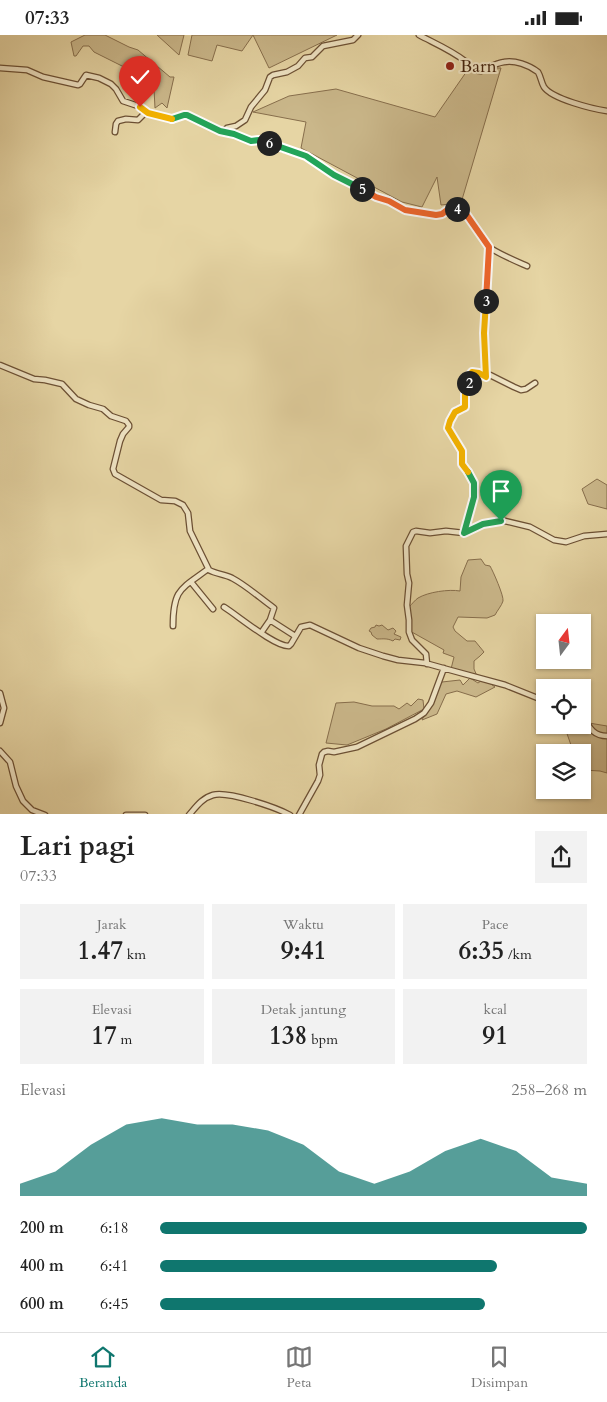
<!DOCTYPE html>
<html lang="id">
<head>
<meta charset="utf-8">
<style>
  :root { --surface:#fff; --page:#f2f2f2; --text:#222; --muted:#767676; --line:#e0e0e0; --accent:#0f766e }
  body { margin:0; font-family:Cardo,serif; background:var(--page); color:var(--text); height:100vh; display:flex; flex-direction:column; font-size:19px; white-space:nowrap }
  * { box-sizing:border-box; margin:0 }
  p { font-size:16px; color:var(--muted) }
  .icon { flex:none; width:28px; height:28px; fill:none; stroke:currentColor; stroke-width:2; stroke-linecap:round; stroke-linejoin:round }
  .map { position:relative; height:779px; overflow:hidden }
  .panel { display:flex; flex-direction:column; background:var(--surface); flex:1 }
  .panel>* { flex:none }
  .needle { width:32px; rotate:15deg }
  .tools { position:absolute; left:536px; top:579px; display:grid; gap:10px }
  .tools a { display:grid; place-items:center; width:55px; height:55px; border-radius:0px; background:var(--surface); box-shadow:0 1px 4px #0004; font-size:25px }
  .pin { position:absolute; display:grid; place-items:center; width:42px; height:42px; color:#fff; margin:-51px -21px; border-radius:50% 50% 50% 0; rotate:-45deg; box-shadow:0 0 5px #0007 }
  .pin .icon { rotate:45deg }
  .km { position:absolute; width:25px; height:25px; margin:-12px; border-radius:50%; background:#222; color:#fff; font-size:14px; line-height:25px; text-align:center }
  .round { display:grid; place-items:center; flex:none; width:52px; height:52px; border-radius:0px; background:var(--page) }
  .head { display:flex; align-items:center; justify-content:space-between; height:85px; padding:0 20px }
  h1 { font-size:28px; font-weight:800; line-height:38px }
  .metrics { display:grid; grid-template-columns:repeat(3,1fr); gap:8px; height:85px; padding:5px 20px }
  .metrics div { display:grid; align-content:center; border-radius:0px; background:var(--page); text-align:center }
  .metrics b { font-size:25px; font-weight:800 }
  .metrics small { font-size:14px; font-weight:400 }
  .metrics p { font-size:14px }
  .chart { height:140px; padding:10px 20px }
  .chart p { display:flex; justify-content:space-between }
  .chart svg { width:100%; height:90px; margin-top:5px; fill:var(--accent); opacity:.7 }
  ul { padding:0 20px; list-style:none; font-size:16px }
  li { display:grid; grid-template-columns:80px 60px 1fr; align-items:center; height:38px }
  li i { height:12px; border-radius:6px; background:var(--accent) }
  .status { display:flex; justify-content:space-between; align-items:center; height:35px; padding:0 25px; background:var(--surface); direction:ltr }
  .status svg { height:14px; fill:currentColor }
  .tab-bar { display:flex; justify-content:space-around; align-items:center; height:70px; border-top:1px solid var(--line); background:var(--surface); font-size:14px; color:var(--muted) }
  .tab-bar a { display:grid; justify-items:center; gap:2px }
  .tab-bar .on { color:var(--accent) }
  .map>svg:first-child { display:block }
  .green { fill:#cab78a; stroke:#876e4c }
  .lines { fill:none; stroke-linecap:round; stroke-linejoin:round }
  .minor-casing { stroke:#6c5034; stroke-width:7 }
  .minor { stroke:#efe4c4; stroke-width:4.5 }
  .split-1-casing { stroke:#fff; stroke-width:10 }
  .split-2-casing { stroke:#fff; stroke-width:10 }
  .split-3-casing { stroke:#fff; stroke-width:10 }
  .split-4-casing { stroke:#fff; stroke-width:10 }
  .split-5-casing { stroke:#fff; stroke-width:10 }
  .split-6-casing { stroke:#fff; stroke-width:10 }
  .split-7-casing { stroke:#fff; stroke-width:10 }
  .split-8-casing { stroke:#fff; stroke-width:10 }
  .split-1 { stroke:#22a559; stroke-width:6 }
  .split-2 { stroke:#f5b400; stroke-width:6 }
  .split-3 { stroke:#f5b400; stroke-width:6 }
  .split-4 { stroke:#f0652b; stroke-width:6 }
  .split-5 { stroke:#f0652b; stroke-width:6 }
  .split-6 { stroke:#22a559; stroke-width:6 }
  .split-7 { stroke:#22a559; stroke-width:6 }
  .split-8 { stroke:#f5b400; stroke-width:6 }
  .poi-dot { fill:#8f2418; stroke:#efe4c4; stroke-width:2 }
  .labels { text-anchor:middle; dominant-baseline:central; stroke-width:4; stroke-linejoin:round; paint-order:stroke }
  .poi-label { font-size:18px; fill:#44240e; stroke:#efe4c4; text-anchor:start }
</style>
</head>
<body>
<div class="status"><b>07:33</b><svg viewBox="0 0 49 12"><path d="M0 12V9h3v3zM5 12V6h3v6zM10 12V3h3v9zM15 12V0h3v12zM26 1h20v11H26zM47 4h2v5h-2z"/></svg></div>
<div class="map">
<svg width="607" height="780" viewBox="0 0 607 780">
  <rect width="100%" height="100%" fill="#e6d5a4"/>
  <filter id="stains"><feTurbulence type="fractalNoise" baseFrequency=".004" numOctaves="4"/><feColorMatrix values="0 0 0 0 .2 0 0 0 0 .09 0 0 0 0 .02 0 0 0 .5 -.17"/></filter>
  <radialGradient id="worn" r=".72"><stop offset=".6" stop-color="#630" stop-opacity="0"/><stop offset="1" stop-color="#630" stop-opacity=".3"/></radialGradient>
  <path class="green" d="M85 0H105L129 12 138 15 170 42H174L167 73 162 68 155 73 154 54 138 43 140 40 94 17 89 11H83L76 21H74L71 7Z
    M157 0H184L179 20Z
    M192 0H337L269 33 253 0 242 16 217 10 212 26 188 20Z
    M469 33H501L461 168 441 170 437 142 422 172 402 167 301 113 306 87 253 77 289 61 336 54 435 82Z
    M597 444 607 450V474L588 469 582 454Z
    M481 524 485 530 490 531C493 536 504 561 503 566 502 570 497 576 495 580L487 583 458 582 453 592 455 596 467 606H475L484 617 480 621 474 626V634L477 641 451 634 454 622 443 618 444 615 410 596 409 572C412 569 415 565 418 563 428 557 449 554 460 556L461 542 468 525Z
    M376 590 379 591 382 590 388 595 393 593 396 596 394 599 401 602 400 605 395 604 393 606C387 603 383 604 377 604L372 600 371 597 369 596 371 593 375 592Z
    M470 643 478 648 484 644 495 652 476 662 457 656 446 659 437 679 422 685 436 653 442 647 460 645 463 650Z
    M418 664 423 665 424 674 386 694 347 710 326 708 336 668 354 667 372 671H394L399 674 407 668 411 671Z
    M583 687 607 691V738L600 736 583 735 582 718H549L551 712 572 713 564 690H582Z"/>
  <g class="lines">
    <defs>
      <path id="minor" d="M419 0C434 8 451 15 465 26 470 31 473 36 481 36 488 33 496 28 504 27 515 25 529 30 538 37 541 42 541 47 544 52 552 64 593 74 607 76
        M0 33 27 35 43 42 78 50 80 49 86 40 99 43 111 49 116 54 123 66 138 71 148 78 171 84 184 80H187L220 96 234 99 252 106H263L279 113 303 120 336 141 376 162 389 166 403 174 436 180 441 179 450 173C471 174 475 197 488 211 494 217 518 227 527 231
        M115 97 116 89 118 86 126 84 138 85 146 77
        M223 97 227 93 236 91 245 85 251 72 265 55 270 42 273 40 287 37 298 31 305 23 312 22 323 11 353 5 358 0
        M0 330 34 344 45 345 62 349 76 364 89 370 103 374 111 381 126 386 129 390V392L123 399 120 406 113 434 115 439 161 465 175 466 183 470 188 478 190 496 209 535C216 539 224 539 232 543 247 551 260 563 274 573L270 585 295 601
        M486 341 484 298 489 212
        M464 498 483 489 505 486 530 492 554 505 566 507 584 501 607 499
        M191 547 213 574
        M224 572C237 580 275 612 289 611L291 609 301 592 310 590 359 613 383 621 398 625 425 628 450 635 505 650 545 666
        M173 591C173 554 181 554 208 534
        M261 598 270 585
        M427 629 426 619 412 605 409 597V585L407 570 409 548 407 539 406 511 413 497 416 496 430 498 446 496 464 498C469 483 476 465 474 448 473 442 467 437 464 431 461 426 464 422 462 416 457 399 437 397 457 375L463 374 465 372V359L469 351 468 343 471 337H479L485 341 490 340 514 352 521 355 526 354 535 348
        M0 658 4 673 0 688
        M582 680C589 691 592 701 607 701
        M0 716 10 727 16 751 23 766 32 775 45 780
        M126 780H145
        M189 780C196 772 202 763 213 760 228 756 275 772 290 780
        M299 780 318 746 320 740 319 730 322 719 324 717 328 716 334 717 357 712 415 684 424 678 431 668 444 633"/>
    </defs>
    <use href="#minor" class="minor-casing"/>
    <use href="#minor" class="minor"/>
  </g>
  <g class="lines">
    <defs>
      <path id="split-1" d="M468 437 474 448V462L464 498 483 489 501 486"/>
      <path id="split-2" d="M468 437 462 429V416L448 393 450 386 455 377 465 372V359L469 348"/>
      <path id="split-3" d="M469 348 468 342 472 337 479 338 486 342 484 298 486 266"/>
      <path id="split-4" d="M457 174 466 179 489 212 486 266"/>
      <path id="split-5" d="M362 154 376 162 389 166 405 175 436 180 442 179 450 173 457 174"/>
      <path id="split-6" d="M269 108 306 121 334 140 362 154"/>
      <path id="split-7" d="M172 84 184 80H187L220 96 234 99 251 106 259 105 269 108"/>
      <path id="split-8" d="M140 72 148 78 172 84"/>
    </defs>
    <use href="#split-1" class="split-1-casing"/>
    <use href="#split-2" class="split-2-casing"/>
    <use href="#split-3" class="split-3-casing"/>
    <use href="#split-4" class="split-4-casing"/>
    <use href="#split-5" class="split-5-casing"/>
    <use href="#split-6" class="split-6-casing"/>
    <use href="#split-7" class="split-7-casing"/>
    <use href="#split-8" class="split-8-casing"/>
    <use href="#split-1" class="split-1"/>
    <use href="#split-2" class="split-2"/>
    <use href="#split-3" class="split-3"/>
    <use href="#split-4" class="split-4"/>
    <use href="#split-5" class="split-5"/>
    <use href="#split-6" class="split-6"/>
    <use href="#split-7" class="split-7"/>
    <use href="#split-8" class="split-8"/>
  </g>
  <circle class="poi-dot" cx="450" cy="31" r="5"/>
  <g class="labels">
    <g class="poi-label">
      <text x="460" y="31">Barn</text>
    </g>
  </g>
  <rect width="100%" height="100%" filter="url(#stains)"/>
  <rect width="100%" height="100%" fill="url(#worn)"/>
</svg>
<div class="tools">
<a><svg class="needle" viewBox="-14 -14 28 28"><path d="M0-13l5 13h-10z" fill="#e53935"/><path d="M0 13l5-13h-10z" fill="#767676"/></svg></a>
<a><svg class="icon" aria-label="locate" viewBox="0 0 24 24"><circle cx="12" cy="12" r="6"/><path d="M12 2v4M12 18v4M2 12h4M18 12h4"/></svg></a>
<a><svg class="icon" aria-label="layers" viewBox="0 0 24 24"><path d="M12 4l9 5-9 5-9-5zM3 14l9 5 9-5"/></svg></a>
</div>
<div class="pin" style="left:501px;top:486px;background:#1e9e55"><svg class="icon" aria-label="arrive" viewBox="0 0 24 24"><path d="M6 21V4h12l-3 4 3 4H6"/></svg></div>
<div class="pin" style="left:140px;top:72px;background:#d93025"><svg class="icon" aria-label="check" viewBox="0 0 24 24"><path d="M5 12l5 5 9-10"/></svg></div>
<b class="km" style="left:469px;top:348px">2</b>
<b class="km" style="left:486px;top:266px">3</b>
<b class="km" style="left:457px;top:174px">4</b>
<b class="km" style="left:362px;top:154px">5</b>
<b class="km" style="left:269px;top:108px">6</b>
</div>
<section class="panel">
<div class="head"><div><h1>Lari pagi</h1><p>07:33</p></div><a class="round"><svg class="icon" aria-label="share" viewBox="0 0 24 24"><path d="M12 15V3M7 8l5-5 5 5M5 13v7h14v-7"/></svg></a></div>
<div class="metrics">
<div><p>Jarak</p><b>1.47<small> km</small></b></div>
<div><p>Waktu</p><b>9:41</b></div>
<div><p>Pace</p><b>6:35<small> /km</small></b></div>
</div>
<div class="metrics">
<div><p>Elevasi</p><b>17<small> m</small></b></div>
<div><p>Detak jantung</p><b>138<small> bpm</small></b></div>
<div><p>kcal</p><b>91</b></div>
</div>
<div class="chart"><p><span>Elevasi</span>258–268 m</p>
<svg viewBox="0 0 160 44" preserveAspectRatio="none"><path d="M0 44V38L10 32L20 19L30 9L40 6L50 9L60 9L70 12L80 19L90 32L100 38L110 32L120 22L130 16L140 22L150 35L160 38V44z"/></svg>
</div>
<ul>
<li><b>200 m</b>6:18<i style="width:100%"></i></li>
<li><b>400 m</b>6:41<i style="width:79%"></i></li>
<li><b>600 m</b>6:45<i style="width:76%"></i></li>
</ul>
</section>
<nav class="tab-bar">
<a class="on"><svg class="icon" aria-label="home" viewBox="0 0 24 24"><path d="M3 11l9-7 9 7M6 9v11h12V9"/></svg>Beranda</a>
<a><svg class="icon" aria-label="map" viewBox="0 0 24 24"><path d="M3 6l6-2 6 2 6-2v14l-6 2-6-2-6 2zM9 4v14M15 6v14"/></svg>Peta</a>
<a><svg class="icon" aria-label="saved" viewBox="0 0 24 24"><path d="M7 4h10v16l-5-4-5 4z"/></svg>Disimpan</a>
</nav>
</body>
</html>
